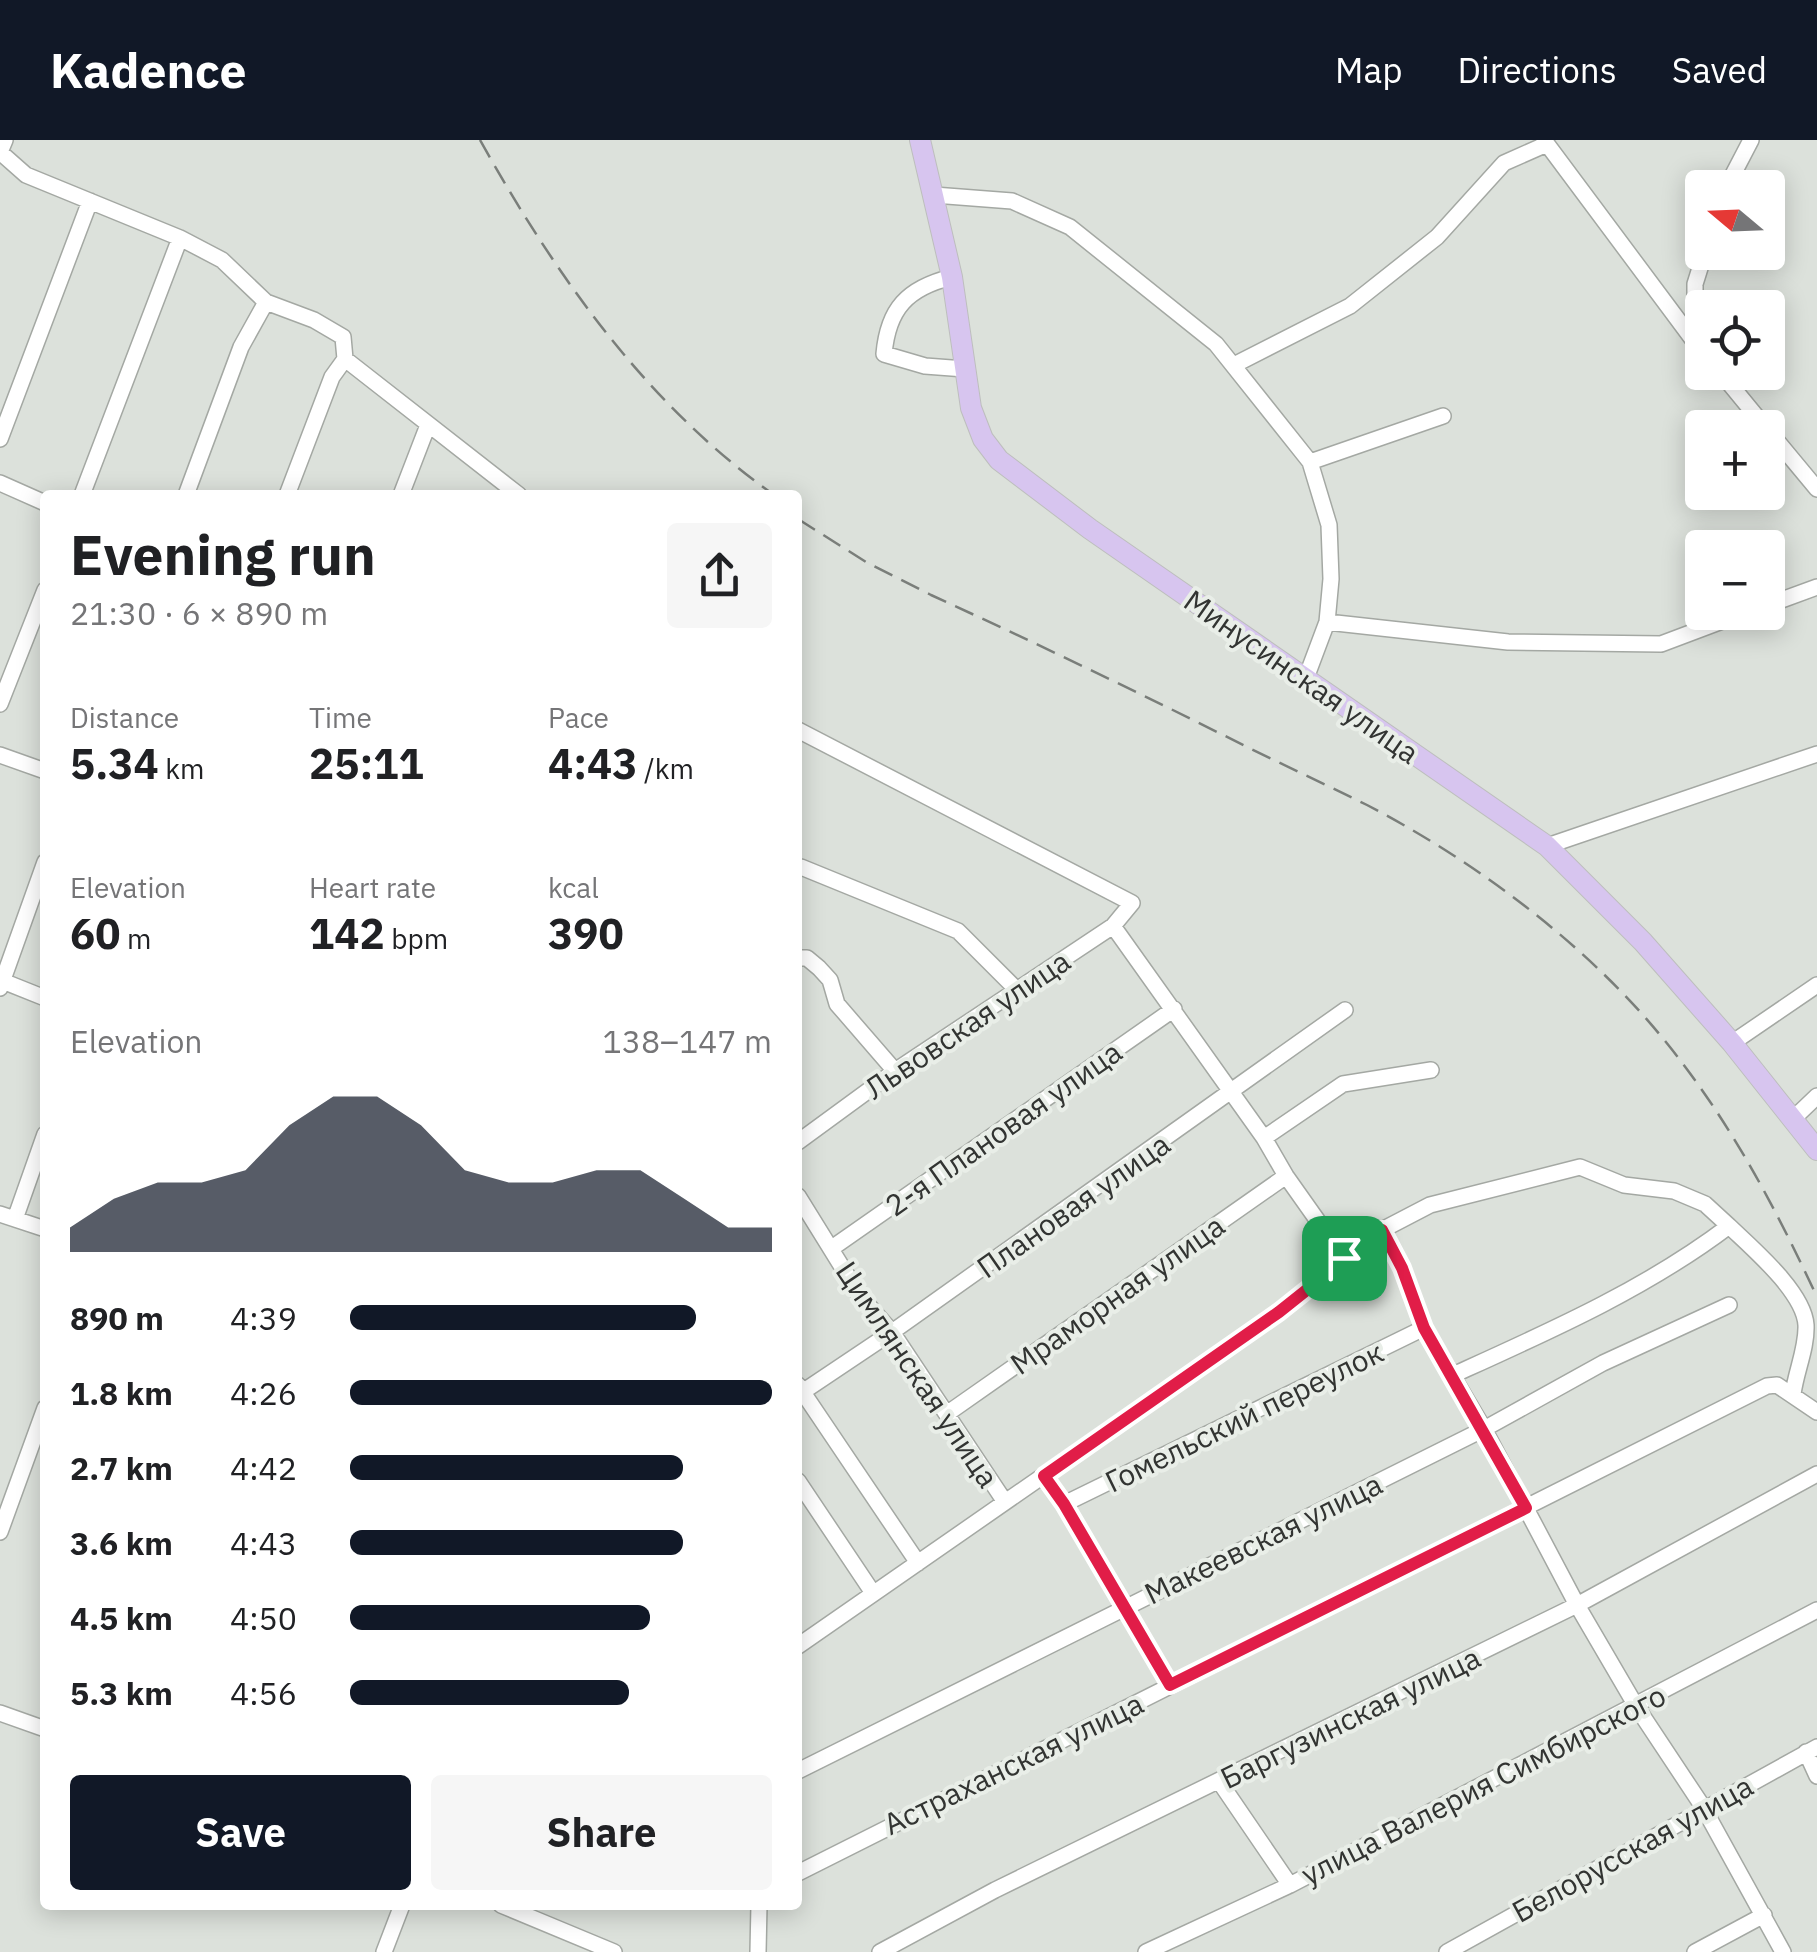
<!DOCTYPE html>
<html lang="en">
<head>
<meta charset="utf-8">
<style>
  :root { --surface:#fff; --page:#f6f6f6; --text:#202124; --muted:#757577; --accent:#111827 }
  body { margin:0; font-family:"IBM Plex Sans",sans-serif; background:var(--page); color:var(--text); height:100vh; display:flex; flex-direction:column; font-size:38px; white-space:nowrap }
  * { box-sizing:border-box; margin:0 }
  p { font-size:32px; color:var(--muted) }
  .icon { flex:none; width:55px; height:55px; fill:none; stroke:currentColor; stroke-width:2; stroke-linecap:round; stroke-linejoin:round }
  .map { position:relative; flex:1; overflow:hidden }
  .panel { position:absolute; left:40px; top:350px; width:762px; height:1420px; display:flex; flex-direction:column; background:var(--surface); border-radius:10px; box-shadow:0 5px 25px #0003 }
  .panel>* { flex:none }
  .needle { width:65px; rotate:289deg }
  .fabs { position:absolute; left:1685px; top:30px; display:grid; gap:20px }
  .fabs a { display:grid; place-items:center; width:100px; height:100px; border-radius:10px; background:var(--surface); box-shadow:0 5px 25px #0003; font-size:50px }
  .pin { position:absolute; display:grid; place-items:center; width:85px; height:85px; color:#fff; margin:-42px; border-radius:20px; box-shadow:0 5px 15px #0006 }
  .round { display:grid; place-items:center; flex:none; width:105px; height:105px; border-radius:10px; background:var(--page) }
  .summary { display:flex; align-items:center; justify-content:space-between; height:170px; padding:0 30px }
  h1 { font-size:55px; font-weight:700; line-height:75px }
  .metrics { display:grid; grid-template-columns:repeat(3,1fr); gap:15px; height:170px; padding:10px 30px }
  .metrics div { display:grid; align-content:center }
  .metrics b { font-size:42px; font-weight:700 }
  .metrics small { font-size:28px; font-weight:400 }
  .metrics p { font-size:28px }
  .chart { height:280px; padding:20px 30px }
  .chart p { display:flex; justify-content:space-between }
  .chart svg { width:100%; height:180px; margin-top:10px; fill:var(--accent); opacity:.7 }
  .primary-button { display:flex; gap:20px; margin-top:auto; padding:20px 30px }
  .primary-button a { flex:1; height:115px; border-radius:10px; background:var(--accent); color:#fff; font-size:40px; font-weight:700; line-height:115px; text-align:center }
  .primary-button a+a { background:var(--page); color:var(--text) }
  ul { padding:0 30px; list-style:none; font-size:32px }
  li { display:grid; grid-template-columns:160px 120px 1fr; align-items:center; height:75px }
  li i { height:25px; border-radius:12px; background:var(--accent) }
  header { display:flex; align-items:center; gap:60px; box-sizing:border-box; height:140px; padding:0 50px; background:var(--accent); color:#fff }
  header strong { font-size:48px }
  nav { display:flex; gap:55px; margin-inline-start:auto; font-size:35px }
  .map>svg:first-child { display:block }
  .lines { fill:none; stroke-linecap:round; stroke-linejoin:round }
  .minor-casing { stroke:#a4a8a3; stroke-width:18 }
  .major-casing { stroke:#bdbebd; stroke-width:22 }
  .minor { stroke:#fff; stroke-width:15 }
  .major { stroke:#d7c5ef; stroke-width:20 }
  .rail { stroke:#7a7e7a; stroke-width:2.5; stroke-dasharray:20 10; stroke-linecap:butt }
  .route-casing { stroke:#fff; stroke-width:20 }
  .route { stroke:#e11d48; stroke-width:12 }
  .labels { text-anchor:middle; dominant-baseline:central; stroke-width:8; stroke-linejoin:round; paint-order:stroke }
  .street-label { font-size:30px; fill:#323432; stroke:#e9eee8 }
</style>
</head>
<body>
<header>
<strong>Kadence</strong>
<nav><a>Map</a><a>Directions</a><a>Saved</a></nav>
</header>
<div class="map">
<svg width="1817" height="1812" viewBox="0 0 1817 1812">
  <rect width="100%" height="100%" fill="#dce1db"/>
  <g class="lines">
    <defs>
      <path id="minor" d="M5 0 0 12 26 35 180 98 222 120 266 162 314 180 343 197 345 219 519 355
        M1544 0 1702 212
        M1726 48 1751 0
        M934 55 1012 61 1070 87 1216 204 1310 322 1329 385 1331 439 1327 482
        M952 137C907 148 888 169 884 214L925 226 965 229
        M1695 204V144L1705 112
        M1234 225 1350 166 1437 97 1504 23 1547 4
        M1720 232 1766 288
        M1768 290 1817 349
        M0 299 90 61
        M1310 322 1443 276
        M0 343 45 363
        M82 355 180 98
        M186 355 241 207 266 162
        M287 355 332 237 345 219
        M401 355 428 285
        M1768 465 1817 447
        M1306 538 1327 482 1508 502 1661 504 1746 472
        M0 564 45 450
        M798 590 1132 763 1113 786 895 931 798 1002
        M0 615 45 631
        M1547 706 1817 614
        M801 727 958 791 1016 849
        M1113 786 1264 998 1286 1036 1344 1118
        M798 818H807L819 828 830 840 837 864 895 931
        M0 840 45 858
        M0 848 45 722
        M1732 903 1817 845
        M1794 978 1817 956
        M1264 998 1343 944 1431 930
        M798 1056 860 1156 892 1192 1005 1362
        M0 1074 45 1089
        M15 1079 45 994
        M1382 1090 1402 1128 1424 1188 1484 1289 1577 1465 1636 1566 1703 1667 1783 1812
        M832 1108 1174 869
        M1453 1235C1548 1192 1646 1149 1729 1086 1752 1108 1804 1152 1806 1185 1807 1208 1796 1231 1793 1254
        M798 1245 918 1423
        M798 1255 892 1192 1345 870
        M948 1273 1286 1036
        M1044 1336 1064 1364 1170 1545
        M798 1341 873 1453
        M1064 1364 1424 1188
        M0 1392 45 1268
        M798 1506 1279 1172 1382 1090 1430 1065 1580 1027 1624 1045 1674 1051 1705 1064 1729 1086
        M0 1573 45 1589
        M1806 1612 1817 1636
        M798 1631 1484 1289 1603 1223 1729 1165
        M1219 1641 1290 1745
        M798 1733 1767 1246 1777 1245 1817 1272
        M501 1765 614 1812
        M384 1812 402 1765
        M758 1812 759 1765
        M880 1812 995 1750 1577 1465 1817 1334
        M1146 1812 1290 1745 1817 1470
        M1447 1812 1817 1607
        M1695 1812 1764 1775"/>
      <path id="major" d="M920 0 952 137 971 268 983 299 999 320 1090 389 1547 706 1643 802 1732 903 1817 1010"/>
    </defs>
    <use href="#minor" class="minor-casing"/>
    <use href="#major" class="major-casing"/>
    <use href="#minor" class="minor"/>
    <use href="#major" class="major"/>
    <path class="rail" d="M480 0C556 136 646 264 774 355
      M798 379 866 422 931 455C1038 504 1146 556 1251 609 1290 628 1329 646 1367 665 1467 717 1568 791 1643 875 1719 961 1769 1054 1817 1157"/>
  </g>
  <g class="lines">
    <defs>
      <path id="route" d="M1382 1090 1402 1128 1424 1188 1526 1368 1170 1545 1064 1364 1044 1336 1279 1172Z"/>
    </defs>
    <use href="#route" class="route-casing"/>
    <use href="#route" class="route"/>
  </g>
  <g class="labels">
    <g class="street-label">
      <text transform="translate(1302 536) rotate(35)">Минусинская улица</text>
      <text transform="translate(967 884) rotate(-34)">Львовская улица</text>
      <text transform="translate(1003 988) rotate(-35)">2-я Плановая улица</text>
      <text transform="translate(1073 1065) rotate(-35)">Плановая улица</text>
      <text transform="translate(1117 1154) rotate(-35)">Мраморная улица</text>
      <text transform="translate(918 1234) rotate(56)">Цимлянская улица</text>
      <text transform="translate(1244 1276) rotate(-26)">Гомельский переулок</text>
      <text transform="translate(1263 1398) rotate(-26)">Макеевская улица</text>
      <text transform="translate(1350 1577) rotate(-26)">Баргузинская улица</text>
      <text transform="translate(1013 1623) rotate(-26)">Астраханская улица</text>
      <text transform="translate(1483 1644) rotate(-27)">улица Валерия Симбирского</text>
      <text transform="translate(1632 1708) rotate(-29)">Белорусская улица</text>
    </g>
  </g>
</svg>
<div class="fabs">
<a><svg class="needle" viewBox="-14 -14 28 28"><path d="M0-13l5 13h-10z" fill="#e53935"/><path d="M0 13l5-13h-10z" fill="#757577"/></svg></a>
<a><svg class="icon" aria-label="locate" viewBox="0 0 24 24"><circle cx="12" cy="12" r="6"/><path d="M12 2v4M12 18v4M2 12h4M18 12h4"/></svg></a>
<a>+</a>
<a>−</a>
</div>
<div class="pin" style="left:1344px;top:1118px;background:#1e9e55"><svg class="icon" aria-label="arrive" viewBox="0 0 24 24"><path d="M6 21V4h12l-3 4 3 4H6"/></svg></div>
<section class="panel">
<div class="summary"><div><h1>Evening run</h1><p>21:30 · 6 × 890 m</p></div><a class="round"><svg class="icon" aria-label="share" viewBox="0 0 24 24"><path d="M12 15V3M7 8l5-5 5 5M5 13v7h14v-7"/></svg></a></div>
<div class="metrics">
<div><p>Distance</p><b>5.34<small> km</small></b></div>
<div><p>Time</p><b>25:11</b></div>
<div><p>Pace</p><b>4:43<small> /km</small></b></div>
</div>
<div class="metrics">
<div><p>Elevation</p><b>60<small> m</small></b></div>
<div><p>Heart rate</p><b>142<small> bpm</small></b></div>
<div><p>kcal</p><b>390</b></div>
</div>
<div class="chart"><p><span>Elevation</span>138–147 m</p>
<svg viewBox="0 0 160 44" preserveAspectRatio="none"><path d="M0 44V38L10 31L20 27L30 27L40 24L50 13L60 6L70 6L80 13L90 24L100 27L110 27L120 24L130 24L140 31L150 38L160 38V44z"/></svg>
</div>
<ul>
<li><b>890 m</b>4:39<i style="width:82%"></i></li>
<li><b>1.8 km</b>4:26<i style="width:100%"></i></li>
<li><b>2.7 km</b>4:42<i style="width:79%"></i></li>
<li><b>3.6 km</b>4:43<i style="width:79%"></i></li>
<li><b>4.5 km</b>4:50<i style="width:71%"></i></li>
<li><b>5.3 km</b>4:56<i style="width:66%"></i></li>
</ul>
<div class="primary-button"><a>Save</a><a>Share</a></div>
</section>
</div>
</body>
</html>
